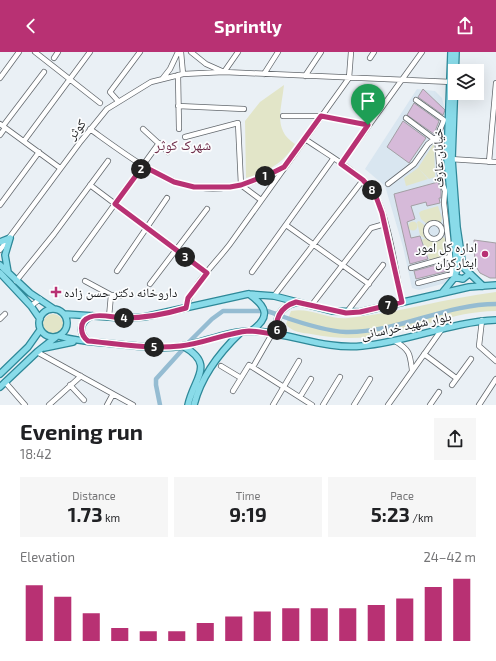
<!DOCTYPE html>
<html lang="en">
<head>
<meta charset="utf-8">
<style>
  :root { --surface:#fff; --page:#f6f6f6; --text:#202124; --muted:#757577; --accent:#b83173 }
  body { margin:0; font-family:"Exo 2","Noto Naskh Arabic",sans-serif; background:var(--page); color:var(--text); height:100vh; display:flex; flex-direction:column; font-size:15px; white-space:nowrap }
  * { box-sizing:border-box; margin:0 }
  p { font-size:13px; color:var(--muted) }
  .icon { flex:none; width:22px; height:22px; fill:none; stroke:currentColor; stroke-width:2; stroke-linecap:round; stroke-linejoin:round }
  .map { position:relative; height:353px; overflow:hidden }
  .sheet { display:flex; flex-direction:column; background:var(--surface); flex:1 }
  .sheet>* { flex:none }
  .fabs { position:absolute; left:448px; top:12px; display:grid; gap:8px }
  .fabs a { display:grid; place-items:center; width:36px; height:36px; border-radius:0px; background:var(--surface); box-shadow:0 4px 16px #0002; font-size:20px }
  .pin { position:absolute; display:grid; place-items:center; width:34px; height:34px; color:#fff; margin:-41px -17px; border-radius:50% 50% 50% 0; rotate:-45deg; box-shadow:0 0 4px #0007 }
  .pin .icon { rotate:45deg }
  .km { position:absolute; width:20px; height:20px; margin:-10px; border-radius:50%; background:#222; color:#fff; font-size:11px; line-height:20px; text-align:center }
  .round { display:grid; place-items:center; flex:none; width:42px; height:42px; border-radius:0px; background:var(--page) }
  .summary { display:flex; align-items:center; justify-content:space-between; height:68px; padding:0 20px }
  h1 { font-size:22px; font-weight:700; line-height:30px }
  .metrics { display:grid; grid-template-columns:repeat(3,1fr); gap:6px; height:68px; padding:4px 20px }
  .metrics div { display:grid; align-content:center; border-radius:0px; background:var(--page); text-align:center }
  .metrics b { font-size:20px; font-weight:700 }
  .metrics small { font-size:11px; font-weight:400 }
  .metrics p { font-size:11px }
  .chart { height:112px; padding:8px 20px }
  .chart p { display:flex; justify-content:space-between }
  .chart svg { width:100%; height:72px; margin-top:4px; stroke:var(--accent); stroke-width:6 }
  header { display:flex; justify-content:space-between; align-items:center; height:52px; padding:0 20px; background:var(--accent); color:#fff; font-size:18px; font-weight:700 }
  .map>svg:first-child { display:block }
  .built { fill:#d9e6f0 }
  .green { fill:#e2e5c8 }
  .lines { fill:none; stroke-linecap:round; stroke-linejoin:round }
  .canal { stroke:#95bcd2; stroke-width:4.5 }
  .building { fill:#d6bad9; stroke:#a39fa4 }
  .minor-casing { stroke:#64696e; stroke-width:6 }
  .major-casing { stroke:#2e8898; stroke-width:8 }
  .minor { stroke:#fff; stroke-width:4.5 }
  .major { stroke:#89dbe9; stroke-width:5.5 }
  .route-casing { stroke:#fff; stroke-width:8 }
  .route { stroke:#b83173; stroke-width:5 }
  .poi-dot { fill:#b83173; stroke:#fcfdfe; stroke-width:1.5 }
  .labels { text-anchor:middle; dominant-baseline:central; stroke-width:3.5; stroke-linejoin:round; paint-order:stroke }
  .street-label { font-size:13px; fill:#191b1d; stroke:#fcfdfe }
  .poi-label { font-size:13px; fill:#191b1d; stroke:#fcfdfe; text-anchor:end }
  .neighbourhood-label { font-size:14px; fill:#6e2c49; stroke:#fcfdfe }
</style>
</head>
<body>
<header><svg class="icon" aria-label="back" viewBox="0 0 24 24"><path d="M15 5l-7 7 7 7"/></svg>Sprintly<svg class="icon" aria-label="share" viewBox="0 0 24 24"><path d="M12 15V3M7 8l5-5 5 5M5 13v7h14v-7"/></svg></header>
<div class="map">
<svg width="496" height="353" viewBox="0 0 496 353">
  <rect width="100%" height="100%" fill="#eaf0f5"/>
  <path class="built" d="M417 37 435 39 442 46 445 59 447 160 455 215 450 230 419 238 412 236 403 195 385 134 365 117Z"/>
  <path class="green" d="M284 33C282 55 272 78 295 92 284 111 267 120 246 126L245 69 260 50Z
    M434 91 435 125 429 127 418 116Z
    M418 116 428 127 406 134 404 126Z
    M438 154 442 166 441 171 432 170 428 173 421 167 419 161 421 159Z
    M419 169 427 175 428 184 424 186 420 183 417 170Z
    M408.5 174a4.5 4.5 0 1 1 9 0a4.5 4.5 0 1 1-9 0Z
    M429 184 435 187 443 185 446 187 448 202 430 209 422 188Z
    M496 240V259C453 259 412 280 369 285 350 287 331 286 311 282 303 281 291 280 286 272L291 259C310 255 329 268 348 266 398 261 446 246 496 240Z
    M43 272a10 10 0 1 1 20 0a10 10 0 1 1-20 0Z"/>
  <g class="lines">
    <path class="canal" d="M267 259 276 262
      M281 264C301 271 325 279 346 280 397 281 445 252 496 252
      M189 290 212 267 223 259H262
      M160 353 156 333V327L184 296"/>
  </g>
  <path class="building" d="M423 37 445 58 443 63 418 45Z
    M414 51 439 69 434 82 407 63Z
    M403 69 426 86 409 111 387 95Z
    M438 130 441 139V146H439L440 151 427 154 426 150 411 154 415 167 407 170 411 186 420 184 428 207 410 212 394 142Z
    M474 188 496 191V226H490L480 221 475 213Z
    M447 210 448 219 416 227 414 219Z"/>
  <g class="lines">
    <defs>
      <path id="minor" d="M35 0 100 51
        M181 0 183 22
        M191 0 206 12 224 20 238 0
        M54 6 58 0
        M370 6 374 0
        M264 22 278 0
        M178 23 179 77
        M305 24 321 0
        M0 26 19 0
        M163 26 170 17 178 0
        M416 48 444 68 437 85 440 124 445 139 444 151 452 222 418 231
        M118 49 110 40 140 0
        M178 54 244 57
        M283 64H321L368 73
        M406 66 434 87
        M0 72 60 116
        M3 74 44 20
        M90 77C157 125 200 161 282 116
        M143 77 168 100
        M0 83 5 76
        M185 85 238 71 241 133 261 148
        M305 87C328 103 357 118 374 141 387 159 397 225 402 250
        M24 89 90 0
        M450 107 496 110
        M489 110 496 31
        M341 112 422 0
        M388 132 414 112 428 92 437 85
        M90 133 207 221
        M0 153 39 100
        M426 179a8 8 0 1 1 16 0a8 8 0 1 1-16 0Z
        M286 173 369 232
        M0 198 81 89 107 57 151 30 183 22 224 20 452 30
        M75 207 159 91
        M411 216 450 205
        M117 219 167 146
        M252 220 333 107
        M16 229 54 182 108 109
        M85 229 111 243 121 244
        M150 232 207 157
        M274 244 363 128
        M31 254 40 247
        M311 254 371 176 385 172
        M186 256C192 232 215 212 230 192 270 137 309 81 349 26L351 0
        M346 261 383 213
        M109 265 111 243
        M0 267 5 262
        M482 268 479 294 496 309
        M395 289C410 298 410 302 412 318
        M37 300 133 353
        M424 302 456 326
        M221 314 241 326
        M253 315 272 282
        M5 330 25 353
        M70 333 84 348
        M452 333 471 307
        M233 339 249 313 312 353
        M300 345 311 327
        M49 353 81 324
        M107 353 113 342
        M273 353 299 309
        M323 353 340 325
        M354 353 370 327
        M388 353 442 277
        M430 353 439 340
        M479 353 496 327"/>
      <path id="major" d="M456 0 452 107 457 175 463 215 483 234
        M0 190 10 186
        M0 213 30 241 54 257
        M8 220 5 203 10 186
        M0 221 31 254 40 267
        M455 225 463 227 469 222
        M442 241 455 225 457 216 447 107 451 0
        M249 242C267 255 271 265 251 279
        M39 271a14 14 0 1 1 28 0a14 14 0 1 1-28 0Z
        M64 262 124 266 144 265 248 242 274 244 332 259 360 260 469 235 496 233
        M279 283C273 268 280 255 295 251
        M59 284C78 290 97 290 116 292 138 294 161 298 183 294 205 290 228 279 251 279 289 280 324 298 362 294 408 290 450 270 496 268
        M88 289C78 281 80 269 92 264
        M183 294C216 313 194 325 188 353
        M44 296 73 290
        M0 322 28 295 40 278
        M0 335 37 300 56 285
        M194 353C201 324 220 300 241 280"/>
    </defs>
    <use href="#minor" class="minor-casing"/>
    <use href="#major" class="major-casing"/>
    <use href="#minor" class="minor"/>
    <use href="#major" class="major"/>
  </g>
  <g class="lines">
    <defs>
      <path id="route" d="M321 64 368 73 341 112 363 128 375 142 382 161 402 250 360 260 346 261 296 250C280 255 273 268 279 283 269 282 259 279 249 279 225 281 203 292 180 294 149 297 119 292 88 289 80 283 78 269 90 265 100 261 114 266 124 266 145 266 166 262 186 256L188 246 207 221 115 152 143 114 174 130 194 135H230L241 133 270 122 284 115Z"/>
    </defs>
    <use href="#route" class="route-casing"/>
    <use href="#route" class="route"/>
  </g>
  <g class="poi-dot">
    <circle cx="485" cy="202" r="4"/>
    <path d="M54 234h4v4h4v4h-4v4h-4v-4h-4v-4h4z"/>
  </g>
  <g class="labels">
    <g class="street-label">
      <text transform="translate(76 77) rotate(-52)">کوثر</text>
      <text transform="translate(438 106) rotate(-91)">خیابان عارف</text>
      <text transform="translate(406 273) rotate(-12)">بلوار شهید خراسانی</text>
    </g>
    <g class="poi-label">
      <text x="477" y="195">اداره کل امور<tspan x="477" dy="15">ایثارکران</tspan></text>
      <text x="64" y="240" text-anchor="start">داروخانه دکتر حسن زاده</text>
    </g>
    <g class="neighbourhood-label">
      <text x="183" y="92">شهرک کوثر</text>
    </g>
  </g>
</svg>
<div class="fabs">
<a><svg class="icon" aria-label="layers" viewBox="0 0 24 24"><path d="M12 4l9 5-9 5-9-5zM3 14l9 5 9-5"/></svg></a>
</div>
<div class="pin" style="left:368px;top:73px;background:#1e9e55"><svg class="icon" aria-label="arrive" viewBox="0 0 24 24"><path d="M6 21V4h12l-3 4 3 4H6"/></svg></div>
<b class="km" style="left:265px;top:124px">1</b>
<b class="km" style="left:141px;top:117px">2</b>
<b class="km" style="left:185px;top:205px">3</b>
<b class="km" style="left:124px;top:266px">4</b>
<b class="km" style="left:154px;top:295px">5</b>
<b class="km" style="left:277px;top:278px">6</b>
<b class="km" style="left:388px;top:253px">7</b>
<b class="km" style="left:372px;top:138px">8</b>
</div>
<section class="sheet">
<div class="summary"><div><h1>Evening run</h1><p>18:42</p></div><a class="round"><svg class="icon" aria-label="share" viewBox="0 0 24 24"><path d="M12 15V3M7 8l5-5 5 5M5 13v7h14v-7"/></svg></a></div>
<div class="metrics">
<div><p>Distance</p><b>1.73<small> km</small></b></div>
<div><p>Time</p><b>9:19</b></div>
<div><p>Pace</p><b>5:23<small> /km</small></b></div>
</div>
<div class="chart"><p><span>Elevation</span>24–42 m</p>
<svg viewBox="0 0 160 44" preserveAspectRatio="none"><path d="M5 44V10M15 44V17M25 44V27M35 44V36M45 44V38M55 44V38M65 44V33M75 44V29M85 44V26M95 44V24M105 44V24M115 44V24M125 44V22M135 44V18M145 44V11M155 44V6"/></svg>
</div>
</section>
</body>
</html>
